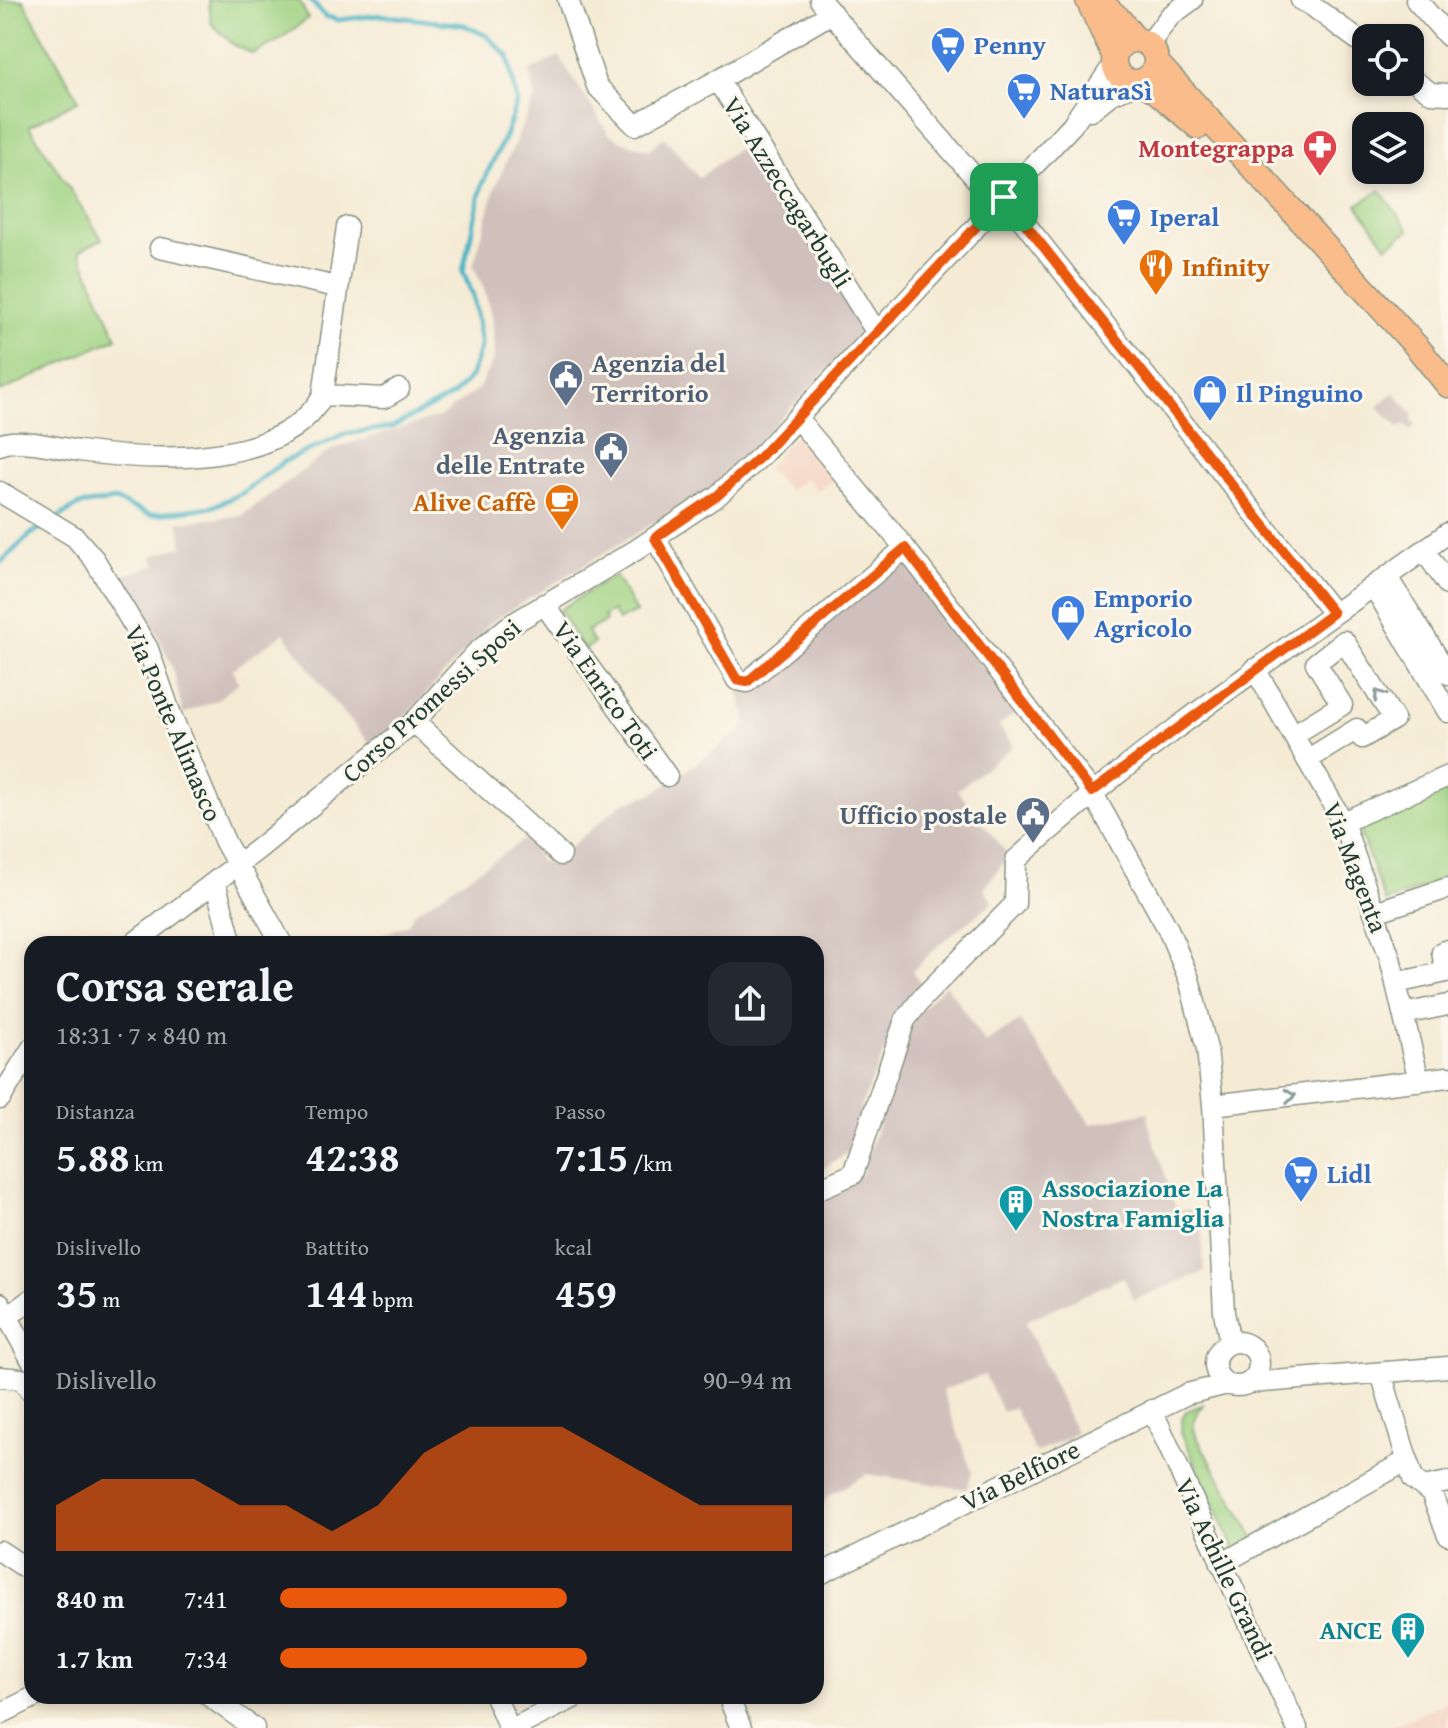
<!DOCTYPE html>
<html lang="it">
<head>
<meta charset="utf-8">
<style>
  :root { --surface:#171b24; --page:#242831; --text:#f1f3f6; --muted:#9ea1a6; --accent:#ea580c }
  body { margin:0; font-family:"Gentium Book Plus",serif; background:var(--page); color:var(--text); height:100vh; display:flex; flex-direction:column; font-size:30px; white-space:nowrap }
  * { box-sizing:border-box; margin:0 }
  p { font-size:26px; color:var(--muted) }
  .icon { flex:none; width:44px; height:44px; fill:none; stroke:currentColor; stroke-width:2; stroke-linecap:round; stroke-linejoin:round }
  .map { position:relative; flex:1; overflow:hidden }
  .details { position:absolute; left:24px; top:936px; width:800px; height:768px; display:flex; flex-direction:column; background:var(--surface); border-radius:24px; box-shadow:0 4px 12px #0003 }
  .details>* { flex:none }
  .tools { position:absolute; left:1352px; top:24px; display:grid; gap:16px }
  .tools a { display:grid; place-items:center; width:72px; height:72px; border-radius:16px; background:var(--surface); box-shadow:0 4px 12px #0003; font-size:40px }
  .pin { position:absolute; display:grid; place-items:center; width:68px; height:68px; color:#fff; margin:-34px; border-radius:16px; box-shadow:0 4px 12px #0006 }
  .round { display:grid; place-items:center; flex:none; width:84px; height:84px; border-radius:24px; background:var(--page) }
  .overview { display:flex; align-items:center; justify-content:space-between; height:136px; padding:0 32px }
  h1 { font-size:44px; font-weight:600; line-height:60px }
  .figures { display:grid; grid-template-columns:repeat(3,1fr); gap:12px; height:136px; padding:8px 32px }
  .figures div { display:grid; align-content:center }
  .figures b { font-size:40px; font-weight:600 }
  .figures small { font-size:22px; font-weight:400 }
  .figures p { font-size:22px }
  .chart { height:224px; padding:16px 32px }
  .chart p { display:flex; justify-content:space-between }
  .chart svg { width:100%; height:144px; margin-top:8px; fill:var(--accent); opacity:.7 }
  ul { padding:0 32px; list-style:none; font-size:26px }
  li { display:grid; grid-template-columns:128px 96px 1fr; align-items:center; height:60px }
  li i { height:20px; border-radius:10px; background:var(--accent) }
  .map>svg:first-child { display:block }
  .built { fill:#f4d3c1 }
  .industrial { fill:#d0c0bc }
  .green { fill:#a0d383; stroke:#60885c; stroke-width:2 }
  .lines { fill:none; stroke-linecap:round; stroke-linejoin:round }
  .stream { stroke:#48b4c5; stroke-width:5 }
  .minor-casing { stroke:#8a9484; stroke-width:23 }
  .major-casing { stroke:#8a9484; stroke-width:27 }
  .minor { stroke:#fff; stroke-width:20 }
  .major { stroke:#f9bc8a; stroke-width:24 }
  .oneway { stroke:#8f9e9a }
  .route-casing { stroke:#fff; stroke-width:16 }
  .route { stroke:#ea580c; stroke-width:10 }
  .labels { text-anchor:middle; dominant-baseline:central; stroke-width:6; stroke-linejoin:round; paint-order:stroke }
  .shop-label { font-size:26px; font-weight:bold; fill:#366cbe; stroke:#fbf7ec; text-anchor:start }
  .health-label { font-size:26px; font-weight:bold; fill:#be3a42; stroke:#fbf7ec; text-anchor:end }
  .street-label { font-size:26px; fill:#1f3d34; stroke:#fbf7ec }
  .food-label { font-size:26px; font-weight:bold; fill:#c56008; stroke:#fbf7ec; text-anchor:start }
  .service-label { font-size:26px; font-weight:bold; fill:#4e5e75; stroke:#fbf7ec; text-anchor:end }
  .culture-label { font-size:26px; font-weight:bold; fill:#0d838f; stroke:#fbf7ec; text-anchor:start }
</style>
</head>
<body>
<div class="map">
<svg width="1448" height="1728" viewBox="0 0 1448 1728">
  <rect width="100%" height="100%" fill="#fbf7ec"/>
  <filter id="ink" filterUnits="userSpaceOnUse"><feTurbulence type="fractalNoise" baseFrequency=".0125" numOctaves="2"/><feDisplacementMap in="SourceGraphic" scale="16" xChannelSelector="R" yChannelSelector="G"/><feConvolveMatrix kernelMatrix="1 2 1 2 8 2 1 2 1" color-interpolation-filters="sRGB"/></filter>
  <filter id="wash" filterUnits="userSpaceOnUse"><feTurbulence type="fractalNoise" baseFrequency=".006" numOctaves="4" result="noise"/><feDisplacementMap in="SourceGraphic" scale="32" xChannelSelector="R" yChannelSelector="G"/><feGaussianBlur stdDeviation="1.8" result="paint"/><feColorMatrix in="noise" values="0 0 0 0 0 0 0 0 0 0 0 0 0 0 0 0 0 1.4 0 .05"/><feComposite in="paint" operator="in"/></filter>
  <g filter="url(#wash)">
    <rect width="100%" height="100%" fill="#f5ebd5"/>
    <path class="built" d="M800 428 838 476 817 491 806 478 789 490 766 469Z
      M1448 1701V1728H1388Z"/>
    <path class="industrial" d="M559 56 609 134 621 141 649 150 664 137 699 178 749 140 864 332 716 485 491 622 402 720 370 743 332 700 284 633 232 669 239 682 217 700 183 714 173 668 143 605 122 576 155 565 152 556 183 546 178 522 241 516 332 449 441 416 479 388 494 358 493 321 484 289 473 266 496 185 535 97 530 71Z
      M1394 392 1414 415 1411 418 1416 424 1410 430 1404 425 1399 428 1378 407Z
      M896 562 906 564 1018 711 999 726 1014 746 957 790 1009 856 984 888 993 902 940 944 912 971 922 984 907 1000 859 1110 866 1117 858 1145 816 1173V944H361L408 924 414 913 528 837 540 861 551 863 621 804 654 793 714 751 742 730 747 721 738 692Z
      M946 984 985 1043 1020 1021 1091 1124 1149 1112 1148 1122 1176 1209 1201 1210 1204 1272 1133 1300 1124 1277 1025 1321 1076 1433 1036 1453 1014 1408 1002 1412 985 1375 942 1390 972 1472 967 1489 866 1474 827 1497 816 1524V1198L861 1176 914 1017Z"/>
    <path class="green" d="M0 0H23L79 100 29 126 102 239 79 251 117 338 0 392Z
      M209 0H299L308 18 278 41 253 54 234 45 211 23Z
      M1380 190 1409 230 1387 246 1357 205Z
      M615 575 636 612 618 621 613 611 604 616 606 621 587 631 594 643 584 650 559 610Z
      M1448 783V878L1385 902 1358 827Z
      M1205 1404C1194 1413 1191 1423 1196 1436L1255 1539 1235 1550 1181 1432 1182 1419 1186 1411Z"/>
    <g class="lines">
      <path class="stream" d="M56 519 79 505 115 500 150 515 212 507 242 493 283 462 345 434 392 427 453 395 471 376 481 345 473 296 463 271 482 184 506 134 517 102 508 56 487 36 464 25 380 15 338 20 325 16 310 0
        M0 563 31 534 44 526"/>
    </g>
  </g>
  <g filter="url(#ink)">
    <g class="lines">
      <defs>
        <path id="minor" d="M568 0 597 86 635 125 718 80
          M820 0 998 204
          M1301 0 1311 5 1366 46
          M1416 0 1448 36
          M832 13 718 80 877 333
          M1149 44 1170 16 1192 0
          M1410 78 1431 93 1448 94
          M1091 110 1111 94 1140 82
          M1004 197 1333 613
          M160 248 337 287
          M323 395 384 398 399 389
          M797 418 905 548 1092 792 1168 929 1189 979 1207 1049 1213 1105 1224 1312 1230 1343
          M0 445C15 436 60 448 79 451 150 461 283 469 323 395L347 227
          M0 492 75 537 94 559 148 649 171 715 225 842 282 944
          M655 538 737 680 747 682 905 548
          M1424 550 1448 585
          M1387 577 1448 674
          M1374 587 1448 712
          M544 604 667 776
          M1255 669 1343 822 1390 958 1419 1081
          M414 722 561 855
          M1293 735 1342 705 1316 663 1344 641 1394 719 1362 738 1357 729 1307 760
          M1343 822 1448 776
          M215 882 232 944
          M1375 912 1448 888
          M133 944 258 849 414 722 476 653 509 626 636 550 717 496 760 457 1072 125 1114 64
          M1396 983 1446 972 1442 952 1448 950
          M1403 1014 1448 1005
          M0 1099 32 1048
          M1213 1105 1448 1077
          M816 1190 853 1174 905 1020 923 997 1015 904 1016 860C1150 738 1301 639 1448 533
          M0 1303 32 1361
          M8 1316 32 1299
          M1215 1364a22 22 0 1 1 44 0a22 22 0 1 1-44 0Z
          M1381 1373 1413 1479 1431 1493 1448 1535
          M0 1377 21 1379 32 1393
          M1250 1383 1448 1367
          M1152 1410 1297 1728
          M1423 1487 1448 1482
          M0 1551 32 1572
          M1221 1564 1408 1460
          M816 1576 1187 1394 1227 1384
          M209 1696 254 1728
          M495 1696 509 1728
          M728 1696 741 1728
          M0 1714 36 1696
          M514 1728 577 1696"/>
        <path id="major" d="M1088 0 1114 55
          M1098 0 1118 18 1135 39
          M1114 61a21 21 0 1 1 42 0a21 21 0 1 1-42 0Z
          M1157 63 1417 347 1448 385
          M1140 82 1155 90 1198 127"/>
      </defs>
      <use href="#minor" class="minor-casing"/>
      <use href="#major" class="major-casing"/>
      <use href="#minor" class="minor"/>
      <use href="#major" class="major"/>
    </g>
    <defs><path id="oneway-chevron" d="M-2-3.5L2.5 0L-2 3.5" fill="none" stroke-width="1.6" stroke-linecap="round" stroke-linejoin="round" transform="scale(2)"/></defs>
    <g class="oneway">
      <use href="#oneway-chevron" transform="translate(1379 695) rotate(-123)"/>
      <use href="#oneway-chevron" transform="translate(1290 1096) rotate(-7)"/>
    </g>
  </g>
  <g class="lines" filter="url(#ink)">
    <defs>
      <path id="route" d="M1004 197 1333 613 1092 792 905 548 747 682 737 680 655 538 717 496 760 457Z"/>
    </defs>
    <use href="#route" class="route-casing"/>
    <use href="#route" class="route"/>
  </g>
  <defs>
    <symbol id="supermarket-pin" viewBox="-11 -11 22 30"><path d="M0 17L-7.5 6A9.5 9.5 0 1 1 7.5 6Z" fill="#3f7fe0" stroke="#fbf7ec"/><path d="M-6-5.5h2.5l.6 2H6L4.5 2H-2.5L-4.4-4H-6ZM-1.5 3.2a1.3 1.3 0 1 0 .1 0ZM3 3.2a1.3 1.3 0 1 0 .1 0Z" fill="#fff"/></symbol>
    <symbol id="pharmacy-pin" viewBox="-11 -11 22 30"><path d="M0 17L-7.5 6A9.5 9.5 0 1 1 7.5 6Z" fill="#e0444e" stroke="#fbf7ec"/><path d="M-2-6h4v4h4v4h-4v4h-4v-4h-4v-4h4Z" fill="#fff"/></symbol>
    <symbol id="restaurant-pin" viewBox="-11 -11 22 30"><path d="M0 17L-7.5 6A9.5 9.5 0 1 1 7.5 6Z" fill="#e8710a" stroke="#fbf7ec"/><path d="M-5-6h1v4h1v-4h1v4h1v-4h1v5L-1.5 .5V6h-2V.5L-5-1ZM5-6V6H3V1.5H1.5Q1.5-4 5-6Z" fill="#fff"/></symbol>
    <symbol id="civic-pin" viewBox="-11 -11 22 30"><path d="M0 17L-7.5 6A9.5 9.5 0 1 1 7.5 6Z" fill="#5c6f8a" stroke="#fbf7ec"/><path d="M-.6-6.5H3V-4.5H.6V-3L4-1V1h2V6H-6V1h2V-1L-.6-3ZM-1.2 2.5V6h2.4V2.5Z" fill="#fff"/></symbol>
    <symbol id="shop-pin" viewBox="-11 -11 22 30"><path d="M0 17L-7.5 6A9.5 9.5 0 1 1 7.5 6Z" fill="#3f7fe0" stroke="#fbf7ec"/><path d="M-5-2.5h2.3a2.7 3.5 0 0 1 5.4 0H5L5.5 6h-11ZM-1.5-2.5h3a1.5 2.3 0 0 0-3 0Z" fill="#fff"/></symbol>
    <symbol id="cafe-pin" viewBox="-11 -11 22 30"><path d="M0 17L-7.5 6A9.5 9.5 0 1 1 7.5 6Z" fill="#e8710a" stroke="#fbf7ec"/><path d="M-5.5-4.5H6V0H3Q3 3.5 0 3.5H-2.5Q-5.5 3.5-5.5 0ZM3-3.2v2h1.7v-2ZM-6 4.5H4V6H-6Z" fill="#fff"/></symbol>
    <symbol id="building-pin" viewBox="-11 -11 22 30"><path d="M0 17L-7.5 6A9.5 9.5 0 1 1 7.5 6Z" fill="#0f9aa8" stroke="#fbf7ec"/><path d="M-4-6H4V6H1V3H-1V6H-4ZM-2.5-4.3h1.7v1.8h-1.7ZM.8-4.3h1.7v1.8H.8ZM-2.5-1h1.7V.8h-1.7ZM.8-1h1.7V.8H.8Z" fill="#fff"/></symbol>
  </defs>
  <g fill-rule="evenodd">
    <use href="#supermarket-pin" x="928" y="24" width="40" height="54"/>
    <use href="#supermarket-pin" x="1004" y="70" width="40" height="54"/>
    <use href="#pharmacy-pin" x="1300" y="127" width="40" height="54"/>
    <use href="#supermarket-pin" x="1104" y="196" width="40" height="54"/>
    <use href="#restaurant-pin" x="1136" y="246" width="40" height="54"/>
    <use href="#civic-pin" x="546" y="357" width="40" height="54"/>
    <use href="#shop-pin" x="1190" y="372" width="40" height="54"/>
    <use href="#civic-pin" x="591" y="429" width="40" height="54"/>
    <use href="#cafe-pin" x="542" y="481" width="40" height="54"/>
    <use href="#shop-pin" x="1048" y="592" width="40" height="54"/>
    <use href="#civic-pin" x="1013" y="794" width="40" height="54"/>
    <use href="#supermarket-pin" x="1281" y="1153" width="40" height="54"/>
    <use href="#building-pin" x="996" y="1182" width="40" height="54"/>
    <use href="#building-pin" x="1388" y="1609" width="40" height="54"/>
  </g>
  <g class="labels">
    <g class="shop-label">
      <text x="974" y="44">Penny</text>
      <text x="1050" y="90">NaturaSì</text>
      <text x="1150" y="216">Iperal</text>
      <text x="1236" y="392">Il Pinguino</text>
      <text x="1094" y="597">Emporio<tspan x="1094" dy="30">Agricolo</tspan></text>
      <text x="1327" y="1173">Lidl</text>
    </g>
    <g class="health-label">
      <text x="1294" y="147">Montegrappa</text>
    </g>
    <g class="street-label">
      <text transform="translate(788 192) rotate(58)">Via Azzeccagarbugli</text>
      <text transform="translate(606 690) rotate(55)">Via Enrico Toti</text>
      <text transform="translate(431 700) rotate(-42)">Corso Promessi Sposi</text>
      <text transform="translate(174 723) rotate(67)">Via Ponte Alimasco</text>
      <text transform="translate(1356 867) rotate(69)">Via Magenta</text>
      <text transform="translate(1020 1475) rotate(-26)">Via Belfiore</text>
      <text transform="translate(1225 1569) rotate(65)">Via Achille Grandi</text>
    </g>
    <g class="food-label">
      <text x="1182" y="266">Infinity</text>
      <text x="536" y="501" text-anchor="end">Alive Caffè</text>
    </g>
    <g class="service-label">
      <text x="592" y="362" text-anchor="start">Agenzia del<tspan x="592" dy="30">Territorio</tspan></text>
      <text x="585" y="434">Agenzia<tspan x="585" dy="30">delle Entrate</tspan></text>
      <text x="1007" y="814">Ufficio postale</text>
    </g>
    <g class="culture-label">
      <text x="1042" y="1187">Associazione La<tspan x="1042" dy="30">Nostra Famiglia</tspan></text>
      <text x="1382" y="1629" text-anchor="end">ANCE</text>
    </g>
  </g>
</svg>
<div class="tools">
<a><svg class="icon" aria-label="locate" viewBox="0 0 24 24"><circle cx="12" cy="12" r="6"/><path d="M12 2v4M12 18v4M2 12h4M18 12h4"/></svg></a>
<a><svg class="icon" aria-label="layers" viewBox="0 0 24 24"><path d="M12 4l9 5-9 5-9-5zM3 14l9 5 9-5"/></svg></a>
</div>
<div class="pin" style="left:1004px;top:197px;background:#1e9e55"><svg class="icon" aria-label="arrive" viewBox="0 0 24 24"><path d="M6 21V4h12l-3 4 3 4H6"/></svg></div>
<section class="details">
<div class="overview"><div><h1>Corsa serale</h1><p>18:31 · 7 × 840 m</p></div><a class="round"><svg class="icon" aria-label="share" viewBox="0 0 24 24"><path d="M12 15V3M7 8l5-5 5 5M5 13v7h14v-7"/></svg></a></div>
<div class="figures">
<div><p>Distanza</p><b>5.88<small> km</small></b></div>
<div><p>Tempo</p><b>42:38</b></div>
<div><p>Passo</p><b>7:15<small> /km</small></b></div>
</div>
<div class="figures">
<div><p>Dislivello</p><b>35<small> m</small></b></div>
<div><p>Battito</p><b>144<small> bpm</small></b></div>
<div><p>kcal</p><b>459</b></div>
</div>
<div class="chart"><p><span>Dislivello</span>90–94 m</p>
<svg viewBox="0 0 160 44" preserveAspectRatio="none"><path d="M0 44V30L10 22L20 22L30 22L40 30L50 30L60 38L70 30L80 14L90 6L100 6L110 6L120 14L130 22L140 30L150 30L160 30V44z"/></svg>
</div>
<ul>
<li><b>840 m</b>7:41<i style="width:56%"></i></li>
<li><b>1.7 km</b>7:34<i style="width:60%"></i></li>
</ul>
</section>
</div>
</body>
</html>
